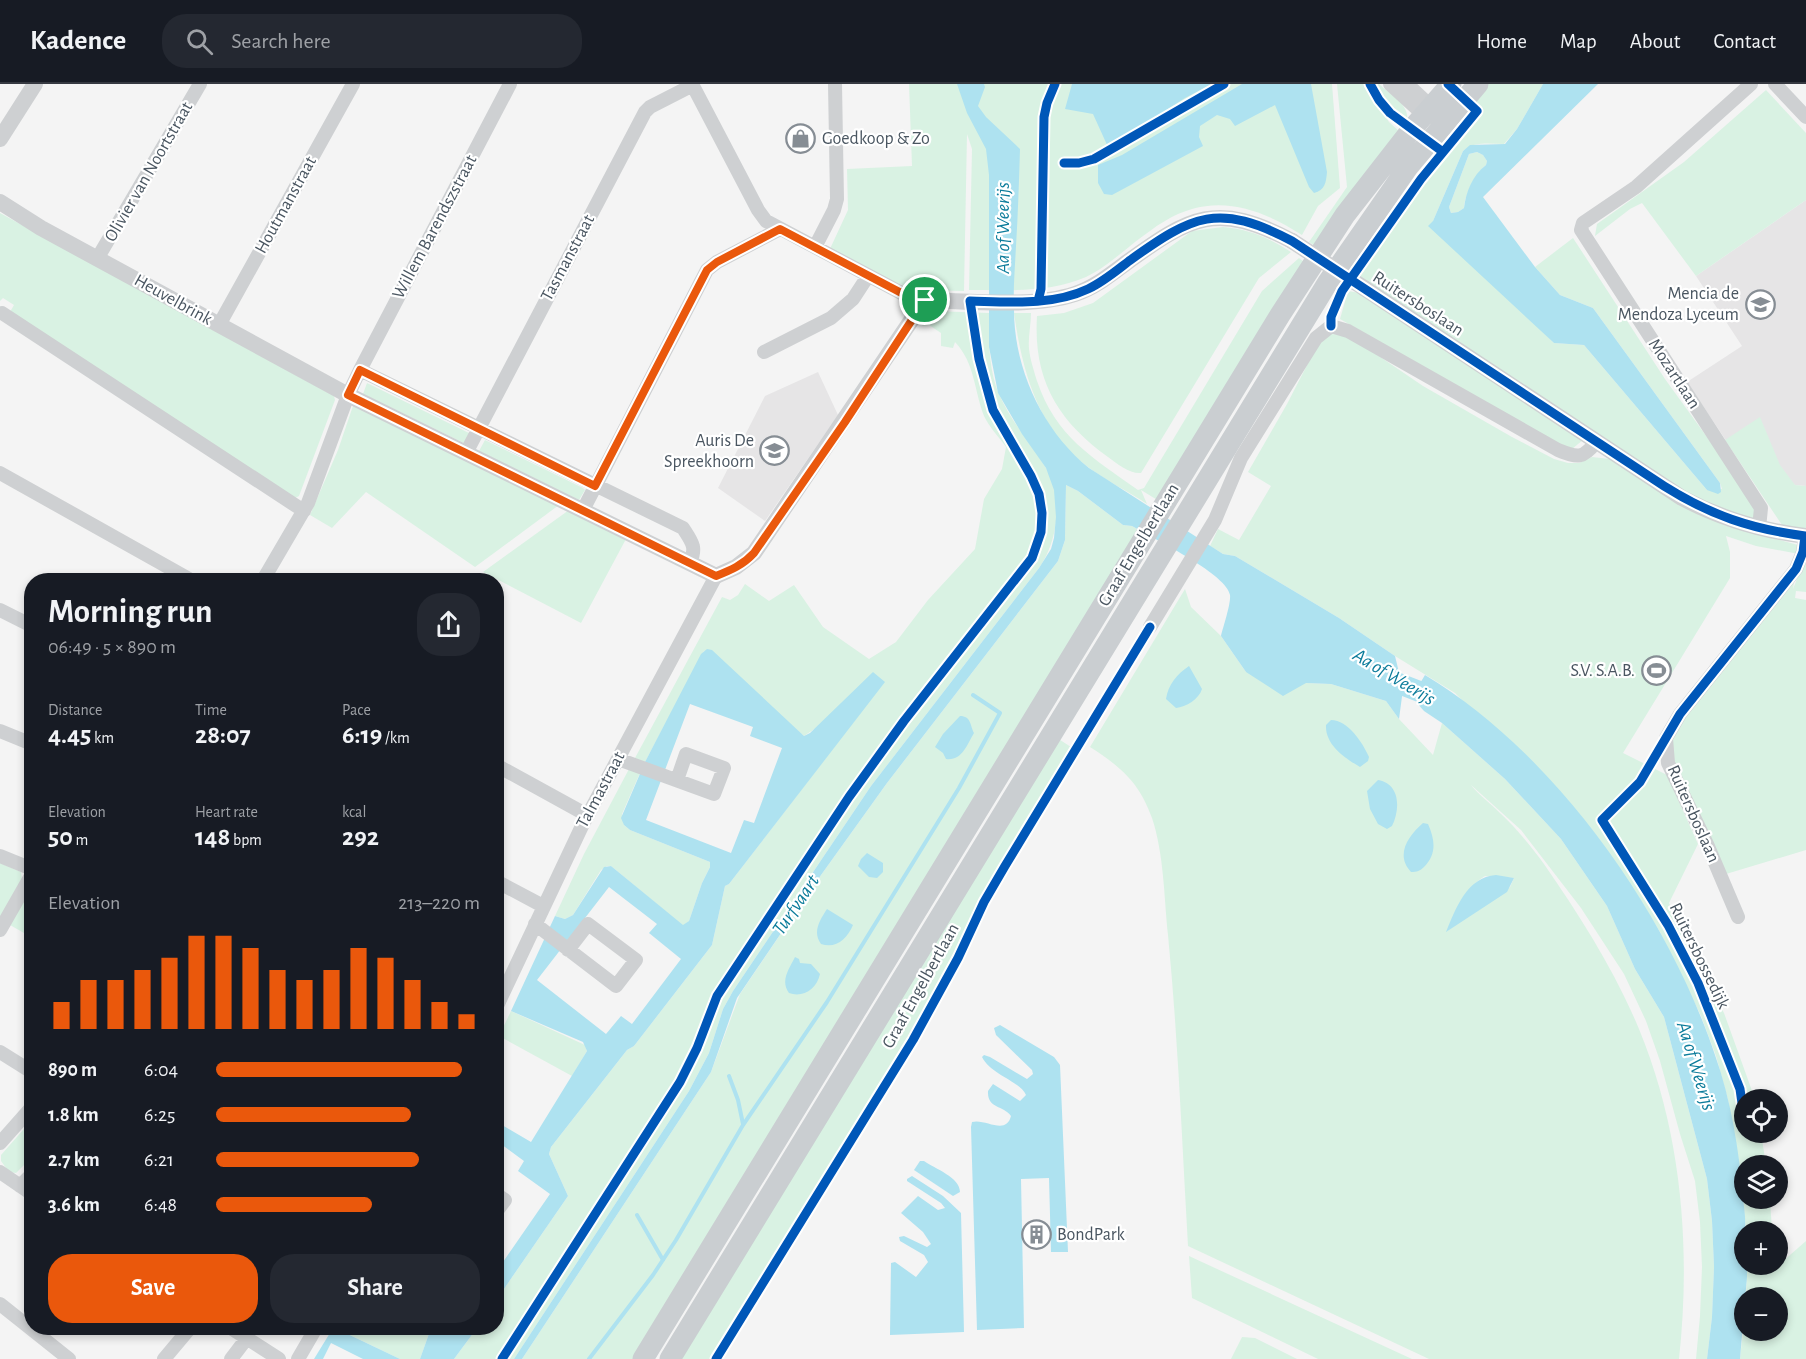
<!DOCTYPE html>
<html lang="en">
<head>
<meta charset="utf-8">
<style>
  :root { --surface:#171b24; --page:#242831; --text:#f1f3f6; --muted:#9ea1a6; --line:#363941; --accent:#ea580c }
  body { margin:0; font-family:"Alegreya Sans",sans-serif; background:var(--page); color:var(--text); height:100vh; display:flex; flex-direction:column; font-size:22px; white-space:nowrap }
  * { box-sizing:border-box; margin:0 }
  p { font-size:20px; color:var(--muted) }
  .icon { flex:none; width:33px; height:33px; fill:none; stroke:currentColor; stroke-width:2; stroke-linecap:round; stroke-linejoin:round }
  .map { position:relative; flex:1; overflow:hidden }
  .side { position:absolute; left:24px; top:489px; width:480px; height:762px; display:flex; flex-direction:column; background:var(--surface); border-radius:24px; box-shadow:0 3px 9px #0003 }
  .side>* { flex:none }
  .buttons { position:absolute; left:1734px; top:1005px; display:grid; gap:12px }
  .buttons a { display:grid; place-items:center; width:54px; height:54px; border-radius:50%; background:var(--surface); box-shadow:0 3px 9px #0003; font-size:30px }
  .pin { position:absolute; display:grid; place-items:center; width:51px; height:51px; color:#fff; margin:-26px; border:3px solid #fff; border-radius:50%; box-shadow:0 2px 6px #0007 }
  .round { display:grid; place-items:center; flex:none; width:63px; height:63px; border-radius:24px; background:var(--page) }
  .head { display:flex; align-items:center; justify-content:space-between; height:102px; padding:0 24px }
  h1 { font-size:33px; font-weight:700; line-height:45px }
  .figures { display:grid; grid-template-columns:repeat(3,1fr); gap:9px; height:102px; padding:6px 24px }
  .figures div { display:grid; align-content:center }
  .figures b { font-size:26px; font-weight:700 }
  .figures small { font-size:16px; font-weight:400 }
  .figures p { font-size:16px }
  .chart { height:168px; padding:12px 24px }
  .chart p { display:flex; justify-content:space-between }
  .chart svg { width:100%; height:108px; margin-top:6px; stroke:var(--accent); stroke-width:6 }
  .action { display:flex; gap:12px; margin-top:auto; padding:12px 24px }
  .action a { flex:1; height:69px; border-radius:24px; background:var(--accent); color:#fff; font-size:24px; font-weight:700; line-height:69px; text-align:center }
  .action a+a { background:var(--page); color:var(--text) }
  ul { padding:0 24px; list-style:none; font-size:20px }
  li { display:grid; grid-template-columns:96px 72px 1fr; align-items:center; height:45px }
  li i { height:15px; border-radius:8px; background:var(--accent) }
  header { display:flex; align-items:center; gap:36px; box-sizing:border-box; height:84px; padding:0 30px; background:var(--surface); border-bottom:2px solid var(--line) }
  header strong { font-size:28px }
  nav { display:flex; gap:33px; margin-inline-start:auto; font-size:21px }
  .search { width:420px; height:54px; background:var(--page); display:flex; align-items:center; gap:15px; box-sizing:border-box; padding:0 21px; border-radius:24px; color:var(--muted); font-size:22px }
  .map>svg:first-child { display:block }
  .education { fill:#e6e5e6 }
  .green { fill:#d9f2e3; fill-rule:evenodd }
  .water { fill:#aee2f0; fill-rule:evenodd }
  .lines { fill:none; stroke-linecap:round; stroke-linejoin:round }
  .stream { stroke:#aee2f0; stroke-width:4 }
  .river { stroke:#aee2f0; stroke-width:21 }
  .minor { stroke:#ced0d2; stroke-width:14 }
  .tertiary { stroke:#ced0d2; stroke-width:16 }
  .primary { stroke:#caced1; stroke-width:21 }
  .tertiary-bridge { stroke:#ced0d2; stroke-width:16 }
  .cycleway-casing { stroke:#fff; stroke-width:13 }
  .cycleway { stroke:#0057b8; stroke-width:9 }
  .route-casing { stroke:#fff; stroke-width:12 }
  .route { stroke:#ea580c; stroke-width:8 }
  .labels { text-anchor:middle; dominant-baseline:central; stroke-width:4.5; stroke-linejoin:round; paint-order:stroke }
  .poi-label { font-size:18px; fill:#4a5661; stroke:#fff; text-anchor:end }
  .street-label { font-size:18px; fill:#4a5661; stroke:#fff }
  .water-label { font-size:20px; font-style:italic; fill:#0c7c9b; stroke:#fff }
</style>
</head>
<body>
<header>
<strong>Kadence</strong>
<div class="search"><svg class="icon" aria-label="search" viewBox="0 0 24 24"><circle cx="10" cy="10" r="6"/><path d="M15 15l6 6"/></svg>Search here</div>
<nav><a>Home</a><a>Map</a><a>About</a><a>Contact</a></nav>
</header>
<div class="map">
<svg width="1806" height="1275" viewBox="0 0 1806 1275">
  <rect width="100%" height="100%" fill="#f4f4f4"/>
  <path class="education" d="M1806 116V402L1795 401 1731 364 1687 298 1742 262 1696 192Z
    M818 288 838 331 765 437 718 404 765 312Z"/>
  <path class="green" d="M909 0H1332L1340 104 1318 122 1302 151C1258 123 1213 108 1165 137 1154 143 1145 151 1135 158 1120 170 1103 185 1086 193 1049 209 1009 206 969 206L972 65 967 50 964 207 922 206 908 203 878 192 829 167 848 126 847 85 912 82Z
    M1337 0H1365L1389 38 1400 48 1315 162 1309 158 1347 103Z
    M1373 0H1379C1392 12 1416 24 1404 43L1394 34Z
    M1488 0H1543L1517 45 1504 60C1489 60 1475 57 1463 67L1433 137 1554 259 1584 261 1707 406 1722 405 1720 399 1593 224 1560 211 1535 183 1573 154 1665 295 1759 425 1755 435 1744 434 1684 408 1358 194 1441 76 1480 27 1472 18Z
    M1766 6 1806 49V116L1696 192 1642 119 1630 125 1595 152 1597 140 1684 78Z
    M1477 68 1483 71 1487 77 1486 81C1475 90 1465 110 1464 124L1458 128 1451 129 1449 123 1469 70Z
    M0 129 334 312 335 316 299 412 295 414 10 228 14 221 3 214 0 217Z
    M1223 143C1249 145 1269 154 1291 168L1259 194 1141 389C1130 390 1117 380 1108 373 1058 337 1033 296 1037 232L1064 229 1093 219 1192 147Z
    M1299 174 1304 178 1159 417 1141 406 1147 420C1128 407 1106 397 1088 383 1038 347 1022 286 1014 229H1031C1031 241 1028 253 1029 265 1030 275 1034 287 1037 297 1056 353 1092 373 1138 406L1144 404 1262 207Z
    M1348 207 1360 209 1583 356 1572 365 1547 354 1340 235Z
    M934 227 989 229C989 255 988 285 999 310 1011 338 1031 359 1046 384 1064 413 1058 457 1039 484L871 702 733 907 723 925 709 969 689 1007 514 1275H454L477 1244H496L497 1215 568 1112 549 1070 551 1063 627 966 634 962 712 861 725 802 729 800 884 598 804 652 704 567 645 678 635 674 722 513 730 516 738 511 745 500 769 517 794 501 823 543 869 575 896 558 928 516 975 465 984 415 1002 385 1006 363C999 353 989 343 984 332 974 306 975 279 955 258L953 264 941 262V249L929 241 922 242Z
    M1331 250 1348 251 1423 302 1512 353 1554 375 1568 379H1579L1592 373 1610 375 1724 441 1798 461 1799 470 1756 462 1726 452 1730 468V494L1623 669 1667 691 1698 760 1669 819 1724 929 1751 1004 1754 1015 1744 1016V1048L1761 1049 1766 1081 1744 1082V1114L1770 1115 1772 1147H1746L1741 1091 1728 1016 1716 972 1701 932 1660 848 1638 812 1600 757 1455 609 1395 572 1339 534 1235 472 1223 470 1210 462 1218 445 1239 456 1271 402 1248 388 1287 320 1319 258Z
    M367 299 473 351 468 361 363 310Z
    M354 319 559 421 475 483 366 408 332 444 310 431 338 366Z
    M1760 333 1780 381 1795 401 1806 402V445L1784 444 1725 356Z
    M485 356 583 404 585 406 579 416 479 367Z
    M1066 401 1078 407 1123 441 1132 442 1141 447 634 1275H522L711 988 740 910 811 805 887 699 1058 477 1065 456Z
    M569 426 626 455 581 539 483 488Z
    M1806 472V508L1796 507 1795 514 1806 516V766L1726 790 1672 678 1673 648 1795 491 1793 505Z
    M1185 505 1191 523 1221 552 1246 588 1306 599 1331 600 1386 617 1399 635 1433 671 1442 639 1505 695 1561 755 1607 822 1635 885 1664 933 1707 1095 1712 1137 1714 1183 1712 1233 1707 1275H1696L1700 1232 1702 1183 1700 1138 1695 1097 1680 1050 1660 977 1646 937 1624 890 1581 824 1521 746 1471 701C1478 710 1491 720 1500 729 1516 744 1531 762 1544 780 1580 832 1615 887 1639 945 1682 1049 1691 1165 1679 1275H1429L1188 1162C1182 1058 1178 954 1168 851 1164 813 1164 770 1152 734 1139 698 1121 683 1090 663ZM1485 792 1514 794 1510 803 1447 847C1456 825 1464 805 1485 792Z
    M1057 654 1071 663 1001 780 934 912 711 1275H679Z
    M629 685 640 689 622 730 624 741 630 746 710 778V783L702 799 689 837 683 842 611 782H607L601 786 573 831 565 835 555 832 584 770Z
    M0 779 21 788 22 795 0 837Z
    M31 801V853L10 841Z
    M511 927 585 961 587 967 572 992 499 952Z
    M31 1037V1074L16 1089 9 1088 1 1077V1071Z
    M1806 1157V1275H1740L1744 1237V1246H1778V1214L1746 1213 1747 1181H1773L1774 1185Z
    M1189 1172 1412 1275H1318L1192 1214Z
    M335 1244H431L420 1275H400Z
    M1242 1253 1255 1254 1297 1275H1231Z"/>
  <path class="water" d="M957 0H984L985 3 978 22 986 33 1020 65C1019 97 1018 130 1016 162 1015 183 1013 205 1014 226 1014 285 1043 347 1089 384L1223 470 1235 472 1339 534 1395 572 1403 605 1399 635 1386 617 1331 600 1306 599 1283 612 1246 588 1221 552C1223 543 1231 520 1230 511 1227 491 1160 458 1141 447L1132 442 1123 441 1078 407 1066 401 1065 456 1058 477 887 699 811 805 737 914 711 988 522 1275H514L689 1007 709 969 723 925 733 907 871 702 1039 484 1051 465 1054 454 1056 433 1054 406 1046 384 1022 350 998 309 989 263V91L986 65 967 29Z
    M1072 0H1212L1185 14 1108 63 1093 30 1065 25Z
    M1242 0H1311L1327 88C1326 99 1325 106 1314 109L1309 103 1275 21 1235 42 1230 35 1217 31 1200 42 1199 53 1203 62 1112 111 1104 110 1098 99V81L1122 71Z
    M1543 0H1598L1483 113 1535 183 1560 211 1593 224 1720 399 1721 408 1718 410 1707 406 1584 261 1554 259 1428 142 1433 137 1463 67 1470 61 1505 60 1517 45ZM1477 68 1483 71 1487 77 1486 81C1472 92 1466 108 1464 124L1458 128 1451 129 1449 123 1469 70Z
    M707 565 712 566 804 652 810 649 873 588 885 598 729 800 725 802 712 861 634 962 627 966 551 1063 549 1070 568 1112 497 1215V1174L503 1178 550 1110 518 1087 524 1077 497 1057V1038L531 1058 587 967 583 958 511 927 555 832 565 835 573 831 604 783 611 782 683 841 689 837 702 799 710 783V778L630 746 624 741 621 734 645 678 701 570ZM690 620 753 643 750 652 782 664 754 739 744 736 731 769 646 736ZM609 803 657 840 649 849 681 875 632 940 621 932 606 950 537 896Z
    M1189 582 1202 605C1199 615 1186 623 1176 624L1166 615C1168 601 1177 590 1189 582Z
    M1425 591C1555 669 1667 828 1715 971 1731 1016 1739 1066 1743 1113 1744 1124 1746 1135 1745 1145 1745 1155 1744 1169 1744 1180L1747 1181V1193L1740 1275H1707L1712 1233 1714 1183 1712 1137 1707 1095 1664 933 1635 885 1607 822 1561 755 1505 695 1442 639 1424 627 1416 618V606Z
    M960 632C971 632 970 641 974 649 967 661 962 677 946 675L943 669 935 663 943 650Z
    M1331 636C1348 636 1363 659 1369 673L1368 677 1360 683C1345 674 1325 661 1326 641Z
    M1378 696C1401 700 1400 726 1392 742L1387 745 1378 740 1370 725 1367 707Z
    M1423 739 1428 740C1435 756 1437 770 1424 783 1420 787 1417 788 1411 788 1395 771 1408 752 1423 739Z
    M867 769 883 779V788L877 794 869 793 858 782 861 775Z
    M1496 791 1514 794 1507 808 1446 848C1456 824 1467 793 1496 791Z
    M827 825 853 841C847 855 836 865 821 860 812 848 820 836 827 825Z
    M795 873 799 875 800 879 811 880 820 890C817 905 803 914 789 909 780 897 789 885 795 873Z
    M1000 941 1054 973 1060 981 1068 1168H1051L1049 1094 1021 1095 1024 1244 977 1246 971 1043 972 1038C985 1034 1006 1052 1011 1032 1003 1021 987 1025 988 1007L993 1000 1020 1017 1026 1011C1020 997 991 991 982 973L984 971 990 973 1027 995 1033 990 1032 986 996 951 994 944Z
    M920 1077H924C935 1085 960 1093 960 1108L953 1112 914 1086Z
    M912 1092 943 1112 961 1129 964 1248 890 1251 891 1179 895 1178 916 1193 928 1178 924 1171 900 1157 899 1153 904 1152 927 1163 931 1160 923 1148 901 1129 918 1112 938 1126 945 1124 941 1119 907 1097V1095Z
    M333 1244H335L400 1275H363L331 1259 323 1275H314Z
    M431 1244H477L454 1275H420Z"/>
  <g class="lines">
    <path class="stream" d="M729 992 738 1016 743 1040
      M637 1131 663 1176
      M589 1275 653 1191 676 1156 743 1041 827 918 959 704 1000 629 973 611"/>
    <path class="river" d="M1379 587 1395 598 1431 612 1441 620"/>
    <path class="minor" d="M692 0 758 126 766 137 909 213 925 216
      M1390 0 1424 31 1432 33
      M1407 0 1436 27
      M1751 0 1636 103 1583 139 1581 146 1761 424 1759 444
      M1775 0 1806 33
      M815 163 834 126 837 115 835 0
      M97 175 200 0
      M2 229 304 427
      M219 241 353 0
      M764 268 831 234 853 215 868 192
      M360 286 683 444C692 458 697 463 690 479
      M466 369 645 28 650 23 693 1
      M0 389 191 496
      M583 426 707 186 717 178 780 145
      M263 496 308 419 348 311 360 286 510 0
      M0 526 32 542
      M1150 543 1215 436 1241 374 1316 254 1331 242 1348 247 1558 366C1578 374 1583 375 1596 358
      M0 647 32 660
      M618 675 714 710 724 684 686 670 677 696
      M496 681 587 731
      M0 772 32 785
      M496 797 543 822
      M1738 833 1707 760 1668 679 1666 654 1680 630 1796 485 1803 468 1805 452
      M535 840 616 902 636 876 588 840 568 866
      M0 846 32 790
      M496 924 582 742 716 492
      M0 968 32 988
      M0 1059 32 1023
      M0 1088 32 1110
      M20 1102 32 1090
      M496 1110 505 1116 496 1128
      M0 1220 69 1275
      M231 1244 279 1275
      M164 1275 190 1244
      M231 1275 247 1254
      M298 1275 316 1244"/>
    <path class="tertiary" d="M0 55 35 0
      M0 118 41 144 348 311 716 492 736 483 754 469 925 216C971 217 1033 224 1075 210 1095 203 1110 191 1126 179 1191 132 1216 117 1292 157
      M1364 204 1682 414C1722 435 1762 447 1806 452"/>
    <path class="primary" d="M643 1275 1280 231 1345 131 1412 45 1451 0
      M670 1275 1328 198 1408 83 1478 0"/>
    <path class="tertiary-bridge" d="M1292 157 1364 204"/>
    <defs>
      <path id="cycleway" d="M1370 0 1379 16 1390 29 1443 68
        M1064 79H1079L1094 75 1224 0
        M1038 217 1041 205 1044 33 1047 19 1055 0
        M1331 242V233L1342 207 1421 95 1477 27 1448 0
        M502 1275 680 998 697 964 717 912 849 713 904 637 1032 474 1041 448 1042 429 1039 410 1031 392 993 326 979 275 970 217C1009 218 1052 222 1088 205 1103 198 1116 187 1129 177 1193 131 1218 118 1292 157L1664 402C1710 431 1751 445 1805 452L1803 468 1796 485 1680 630 1640 698 1602 736 1668 841 1698 899 1740 1005 1744 1033
        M716 1275 913 956 958 874 984 818 1005 782 1150 543"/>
    </defs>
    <use href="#cycleway" class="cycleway-casing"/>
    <use href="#cycleway" class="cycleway"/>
  </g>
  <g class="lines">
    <defs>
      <path id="route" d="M780 145 909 213 925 216 845 338 754 469C743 481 731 486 716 492L348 311 360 286 595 402 707 186 717 178Z"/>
    </defs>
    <use href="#route" class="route-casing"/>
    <use href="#route" class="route"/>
  </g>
  <defs>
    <symbol id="shop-ring" viewBox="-11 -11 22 22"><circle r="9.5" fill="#fff" stroke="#868d94" stroke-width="1.5"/><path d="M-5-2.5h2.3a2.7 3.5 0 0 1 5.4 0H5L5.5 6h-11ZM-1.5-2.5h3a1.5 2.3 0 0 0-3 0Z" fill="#868d94"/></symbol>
    <symbol id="school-ring" viewBox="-11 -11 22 22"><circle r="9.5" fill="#fff" stroke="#868d94" stroke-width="1.5"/><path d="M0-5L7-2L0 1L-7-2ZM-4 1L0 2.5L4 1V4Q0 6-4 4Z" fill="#868d94"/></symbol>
    <symbol id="stadium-ring" viewBox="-11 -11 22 22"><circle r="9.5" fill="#fff" stroke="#868d94" stroke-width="1.5"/><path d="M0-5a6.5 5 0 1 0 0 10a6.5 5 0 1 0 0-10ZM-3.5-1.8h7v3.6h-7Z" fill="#868d94"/></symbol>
    <symbol id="building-ring" viewBox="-11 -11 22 22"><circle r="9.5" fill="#fff" stroke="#868d94" stroke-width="1.5"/><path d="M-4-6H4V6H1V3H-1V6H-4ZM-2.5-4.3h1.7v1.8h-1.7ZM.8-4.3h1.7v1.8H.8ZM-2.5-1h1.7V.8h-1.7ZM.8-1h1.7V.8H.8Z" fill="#868d94"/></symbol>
  </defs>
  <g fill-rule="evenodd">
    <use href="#shop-ring" x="784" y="38" width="33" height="33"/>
    <use href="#school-ring" x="1744" y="204" width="33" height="33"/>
    <use href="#school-ring" x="758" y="350" width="33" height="33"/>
    <use href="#stadium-ring" x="1640" y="570" width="33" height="33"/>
    <use href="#building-ring" x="1020" y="1134" width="33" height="33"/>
  </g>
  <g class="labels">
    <g class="poi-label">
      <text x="822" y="55" text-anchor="start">Goedkoop &amp; Zo</text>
      <text x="1739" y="210">Mencia de<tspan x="1739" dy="21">Mendoza Lyceum</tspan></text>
      <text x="754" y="357">Auris De<tspan x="754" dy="21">Spreekhoorn</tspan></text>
      <text x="1635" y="587">S.V. S.A.B.</text>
      <text x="1057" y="1151" text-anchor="start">BondPark</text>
    </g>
    <g class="street-label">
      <text transform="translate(149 88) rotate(-60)">Olivier van Noortstraat</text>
      <text transform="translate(286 121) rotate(-61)">Houtmanstraat</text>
      <text transform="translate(435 143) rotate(-62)">Willem Barendszstraat</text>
      <text transform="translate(568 174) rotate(-62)">Tasmanstraat</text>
      <text transform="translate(173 216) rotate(29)">Heuvelbrink</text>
      <text transform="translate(1418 220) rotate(33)">Ruitersboslaan</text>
      <text transform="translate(1674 290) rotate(57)">Mozartlaan</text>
      <text transform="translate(1139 461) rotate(-59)">Graaf Engelbertlaan</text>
      <text transform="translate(601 706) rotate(-62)">Talmastraat</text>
      <text transform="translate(1693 730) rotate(66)">Ruitersboslaan</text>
      <text transform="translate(1699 872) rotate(64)">Ruitersbossedijk</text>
      <text transform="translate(921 902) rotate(-61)">Graaf Engelbertlaan</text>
    </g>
    <g class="water-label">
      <text transform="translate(1003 144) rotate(-90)">Aa of Weerijs</text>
      <text transform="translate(1394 593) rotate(31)">Aa of Weerijs</text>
      <text transform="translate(796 821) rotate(-56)">Turfvaart</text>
      <text transform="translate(1696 982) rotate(73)">Aa of Weerijs</text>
    </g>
  </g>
</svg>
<div class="buttons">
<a><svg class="icon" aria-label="locate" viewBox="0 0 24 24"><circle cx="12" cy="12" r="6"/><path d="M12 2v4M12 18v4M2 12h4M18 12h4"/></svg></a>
<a><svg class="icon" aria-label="layers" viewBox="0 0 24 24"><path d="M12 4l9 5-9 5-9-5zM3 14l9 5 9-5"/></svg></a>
<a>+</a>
<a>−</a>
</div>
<div class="pin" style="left:925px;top:216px;background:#1e9e55"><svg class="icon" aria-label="arrive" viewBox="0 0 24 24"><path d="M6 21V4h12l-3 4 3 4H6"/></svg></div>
<section class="side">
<div class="head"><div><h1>Morning run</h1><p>06:49 · 5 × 890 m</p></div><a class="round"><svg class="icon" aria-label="share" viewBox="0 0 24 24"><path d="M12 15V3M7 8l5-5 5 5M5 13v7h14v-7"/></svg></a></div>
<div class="figures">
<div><p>Distance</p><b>4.45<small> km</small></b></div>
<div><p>Time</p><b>28:07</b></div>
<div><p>Pace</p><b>6:19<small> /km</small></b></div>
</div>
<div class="figures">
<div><p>Elevation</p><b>50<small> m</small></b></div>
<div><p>Heart rate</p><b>148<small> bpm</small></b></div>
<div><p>kcal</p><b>292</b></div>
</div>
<div class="chart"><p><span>Elevation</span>213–220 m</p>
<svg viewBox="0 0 160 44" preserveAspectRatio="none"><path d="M5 44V33M15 44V24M25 44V24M35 44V20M45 44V15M55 44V6M65 44V6M75 44V11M85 44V20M95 44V24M105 44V20M115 44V11M125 44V15M135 44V24M145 44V33M155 44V38"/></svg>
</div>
<ul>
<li><b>890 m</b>6:04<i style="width:93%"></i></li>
<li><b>1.8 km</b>6:25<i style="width:74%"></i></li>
<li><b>2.7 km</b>6:21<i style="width:77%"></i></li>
<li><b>3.6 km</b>6:48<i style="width:59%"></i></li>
</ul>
<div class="action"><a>Save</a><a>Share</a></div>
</section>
</div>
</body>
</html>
